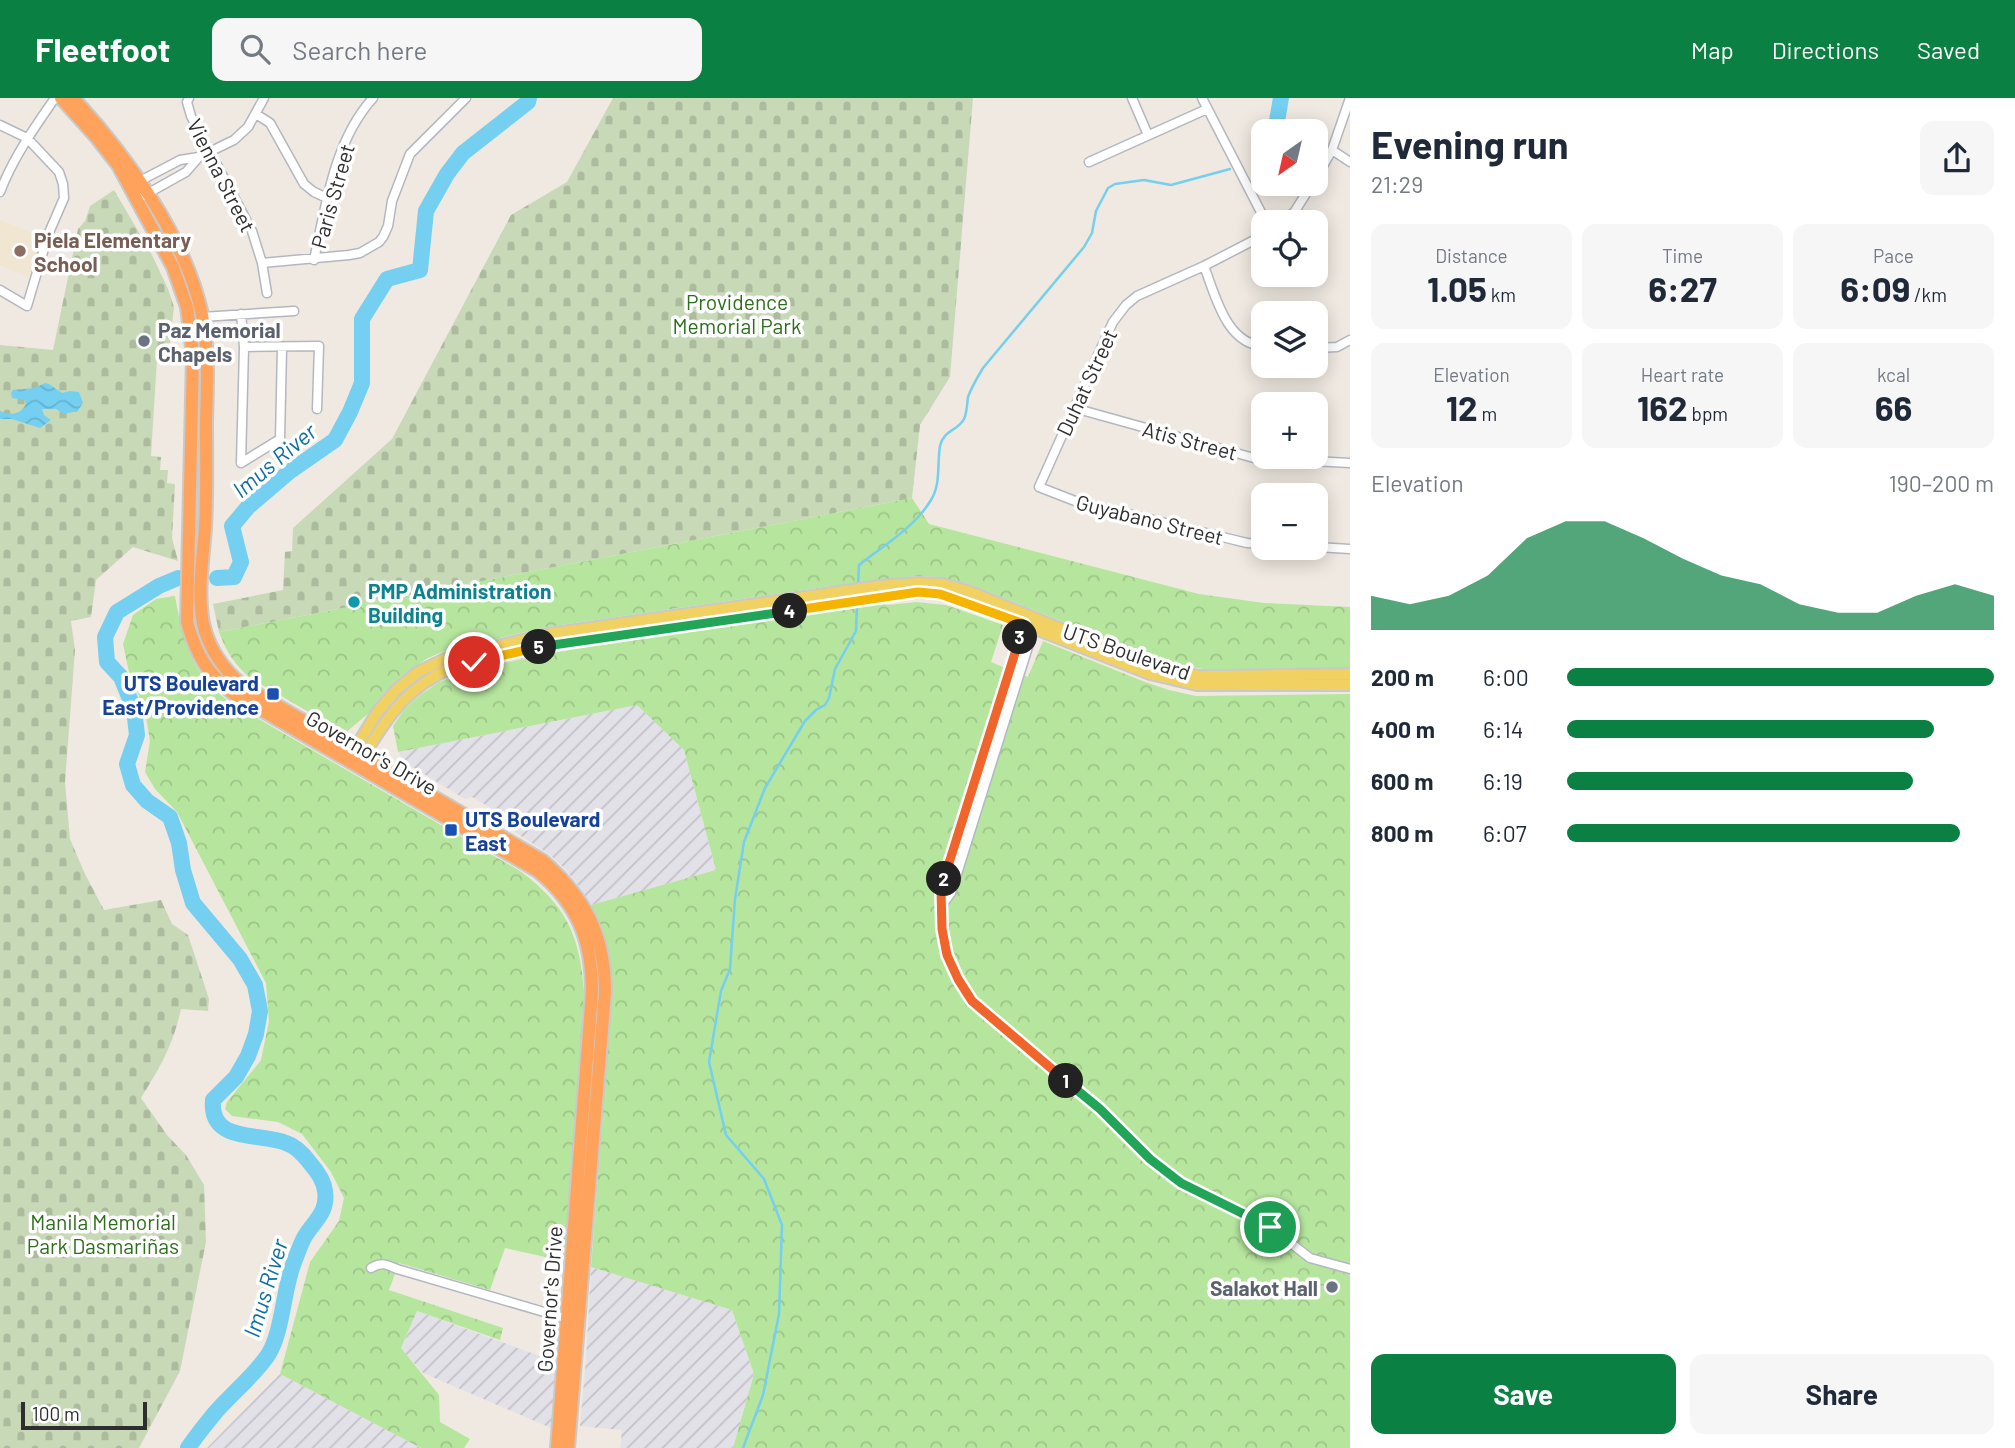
<!DOCTYPE html>
<html lang="en">
<head>
<meta charset="utf-8">
<style>
  :root { --surface:#fff; --page:#f6f6f7; --text:#1f2937; --muted:#747a83; --accent:#0b8043 }
  body { margin:0; font-family:Barlow,sans-serif; background:var(--page); color:var(--text); height:100vh; display:flex; flex-direction:column; font-size:26px; white-space:nowrap }
  * { box-sizing:border-box; margin:0 }
  p { font-size:23px; color:var(--muted) }
  .icon { flex:none; width:38px; height:38px; fill:none; stroke:currentColor; stroke-width:2; stroke-linecap:round; stroke-linejoin:round }
  .map { position:relative; flex:1; overflow:hidden }
  .sheet { display:flex; flex-direction:column; background:var(--surface); width:665px }
  .sheet>* { flex:none }
  .needle { width:46px; rotate:214deg }
  .tools { position:absolute; left:1251px; top:21px; display:grid; gap:14px }
  .tools a { display:grid; place-items:center; width:77px; height:77px; border-radius:14px; background:var(--surface); box-shadow:0 4px 18px #0003; font-size:35px }
  .scale { position:absolute; left:21px; bottom:18px; width:126px; box-sizing:border-box; padding-left:7px; border:4px solid #2e2e2e; border-top:0; font-size:19px; line-height:24px; white-space:nowrap; color:#2e2e2e; -webkit-text-stroke:5px #fff; paint-order:stroke }
  .pin { position:absolute; display:grid; place-items:center; width:60px; height:60px; color:#fff; margin:-30px; border:4px solid #fff; border-radius:50%; box-shadow:0 2px 7px #0007 }
  .km { position:absolute; width:35px; height:35px; margin:-18px; border-radius:50%; background:#222; color:#fff; font-size:19px; line-height:35px; text-align:center }
  .round { display:grid; place-items:center; flex:none; width:74px; height:74px; border-radius:14px; background:var(--page) }
  .headline { display:flex; align-items:center; justify-content:space-between; height:119px; padding:0 21px }
  h1 { font-size:38px; font-weight:700; line-height:52px }
  .metrics { display:grid; grid-template-columns:repeat(3,1fr); gap:10px; height:119px; padding:7px 21px }
  .metrics div { display:grid; align-content:center; border-radius:14px; background:var(--page); text-align:center }
  .metrics b { font-size:35px; font-weight:700 }
  .metrics small { font-size:19px; font-weight:400 }
  .metrics p { font-size:19px }
  .chart { height:196px; padding:14px 21px }
  .chart p { display:flex; justify-content:space-between }
  .chart svg { width:100%; height:126px; margin-top:7px; fill:var(--accent); opacity:.7 }
  .button { display:flex; gap:14px; margin-top:auto; padding:14px 21px }
  .button a { flex:1; height:80px; border-radius:14px; background:var(--accent); color:#fff; font-size:28px; font-weight:700; line-height:80px; text-align:center }
  .button a+a { background:var(--page); color:var(--text) }
  ul { padding:0 21px; list-style:none; font-size:23px }
  li { display:grid; grid-template-columns:112px 84px 1fr; align-items:center; height:52px }
  li i { height:18px; border-radius:9px; background:var(--accent) }
  header { display:flex; align-items:center; gap:42px; box-sizing:border-box; height:98px; padding:0 35px; background:var(--accent); color:#fff }
  header strong { font-size:33px }
  nav { display:flex; gap:38px; margin-inline-start:auto; font-size:24px }
  .search { width:490px; height:63px; background:var(--page); display:flex; align-items:center; gap:18px; box-sizing:border-box; padding:0 24px; border-radius:14px; color:var(--muted); font-size:26px }
  main { display:flex; flex:1; min-height:0 }
  .map>svg:first-child { display:block }
  .industrial { fill:url(#industrial-furrows) }
  .education { fill:#f0e6d1 }
  .forest { fill:url(#forest-crowns) }
  .cemetery { fill:url(#cemetery-stones) }
  .water { fill:url(#water-waves) }
  .lines { fill:none; stroke-linecap:round; stroke-linejoin:round }
  .stream { stroke:#75cff0; stroke-width:2.5 }
  .river { stroke:#75cff0; stroke-width:16 }
  .minor-casing { stroke:#b4b7c1; stroke-width:11 }
  .major-casing { stroke:#c9c9c9; stroke-width:14 }
  .highway-casing { stroke:#c9c9c9; stroke-width:16 }
  .minor { stroke:#fff; stroke-width:8 }
  .major { stroke:#f2d163; stroke-width:10 }
  .highway { stroke:#ffa35c; stroke-width:12 }
  .split-1-casing { stroke:#fff; stroke-width:14 }
  .split-2-casing { stroke:#fff; stroke-width:14 }
  .split-3-casing { stroke:#fff; stroke-width:14 }
  .split-4-casing { stroke:#fff; stroke-width:14 }
  .split-5-casing { stroke:#fff; stroke-width:14 }
  .split-6-casing { stroke:#fff; stroke-width:14 }
  .split-1 { stroke:#22a559; stroke-width:9 }
  .split-2 { stroke:#f0652b; stroke-width:9 }
  .split-3 { stroke:#f0652b; stroke-width:9 }
  .split-4 { stroke:#f5b400; stroke-width:9 }
  .split-5 { stroke:#22a559; stroke-width:9 }
  .split-6 { stroke:#f5b400; stroke-width:9 }
  .education-dot { fill:#8d6e63; stroke:#fff; stroke-width:2.5 }
  .worship-dot { fill:#6b7280; stroke:#fff; stroke-width:2.5 }
  .culture-dot { fill:#0f9aa8; stroke:#fff; stroke-width:2.5 }
  .transit-dot { fill:#1a4fb4; stroke:#fff; stroke-width:2.5 }
  .labels { text-anchor:middle; dominant-baseline:central; stroke-width:7; stroke-linejoin:round; paint-order:stroke }
  .street-label { font-size:21px; fill:#2e2e2e; stroke:#fff }
  .education-label { font-size:21px; font-weight:bold; fill:#785e54; stroke:#fff; text-anchor:start }
  .park-label { font-size:21px; fill:#2c6e1b; stroke:#fff }
  .worship-label { font-size:21px; font-weight:bold; fill:#5b616d; stroke:#fff; text-anchor:start }
  .culture-label { font-size:21px; font-weight:bold; fill:#0d838f; stroke:#fff; text-anchor:start }
  .transit-label { font-size:21px; font-weight:bold; fill:#164399; stroke:#fff; text-anchor:end }
  .water-label { font-size:23px; font-style:italic; fill:#0d6fa3; stroke:#fff }
</style>
</head>
<body>
<header>
<strong>Fleetfoot</strong>
<div class="search"><svg class="icon" aria-label="search" viewBox="0 0 24 24"><circle cx="10" cy="10" r="6"/><path d="M15 15l6 6"/></svg>Search here</div>
<nav><a>Map</a><a>Directions</a><a>Saved</a></nav>
</header>
<main>
<div class="map">
<svg width="1350" height="1350" viewBox="0 0 1350 1350">
  <defs>
    <pattern id="industrial-furrows" width="10" height="10" patternUnits="userSpaceOnUse" patternTransform="scale(1.75)"><rect width="10" height="10" fill="#e3e1e8"/><path d="M-1 1l2-2M0 10L10 0M9 11l2-2" fill="none" stroke="#c3c1c7"/></pattern>
    <pattern id="forest-crowns" width="20" height="18" patternUnits="userSpaceOnUse" patternTransform="scale(1.75)"><rect width="20" height="18" fill="#b6e59e"/><path d="M2 6a3 3 0 1 1 6 0M12 15a3 3 0 1 1 6 0" fill="none" stroke="#9dc588"/></pattern>
    <pattern id="cemetery-stones" width="16" height="16" patternUnits="userSpaceOnUse" patternTransform="scale(1.75)"><rect width="16" height="16" fill="#c8d9b8"/><path d="M2 7V4a2 2 0 0 1 4 0v3zM10 15v-3a2 2 0 0 1 4 0v3z" fill="#acbb9e"/></pattern>
    <pattern id="water-waves" width="16" height="10" patternUnits="userSpaceOnUse" patternTransform="scale(1.75)"><rect width="16" height="10" fill="#75cff0"/><path d="M0 5q4-4 8 0t8 0" fill="none" stroke="#66b2ce"/></pattern>
  </defs>
  <rect width="100%" height="100%" fill="#efe9e1"/>
  <path class="industrial" d="M637 607 684 652 716 772 591 807 576 784 562 768 549 756 515 734V724L472 699 465 701 401 662 399 654Z
    M591 1169 732 1212 754 1276 733 1350H620L622 1332 580 1328 586 1261Z
    M417 1213 556 1264 551 1330 423 1275 401 1251Z
    M280 1276 421 1350H207Z"/>
  <path class="education" d="M0 122 45 140 29 179 0 167Z"/>
  <path class="forest" d="M912 400 929 426 1199 496 1264 505 1350 509V571L1211 572 1176 567 1153 560 969 486 939 479 916 478 840 488H831L547 529 444 553 426 561 402 578 385 594 369 615 345 635 250 580C234 566 226 553 219 534Z
    M175 498C183 543 191 574 228 603L520 773C566 807 580 837 584 894L568 1164 505 1150 490 1192 399 1165 389 1192 503 1230 500 1242 417 1213 401 1250 439 1297 440 1324 470 1341 464 1350H421L280 1276 310 1164 339 1123 344 1100 331 1074 302 1036 278 1024 232 1018 225 1011 227 1004 261 962 269 923 266 885 177 714 155 691 145 674 150 643 145 613 129 574 123 546 133 517 156 501Z
    M916 504 946 507 1003 527 991 564 1028 579 1043 543 1145 584 1169 592 1196 598 1350 596V1350H733L754 1276 732 1212 591 1169 612 895C612 858 606 840 591 807L716 772 684 652 637 607 398 654 393 628 404 612 419 598 439 584 474 572 551 555 821 513 845 512 883 506 888 507Z"/>
  <path class="cemetery" d="M613 0H973L950 279 920 327 912 400 219 534 213 506 283 492 285 454 292 453 293 430 392 341 511 117 567 84Z
    M114 92 151 155 168 191 174 209 170 245H165L164 261H157L151 358 161 359 160 372H168L167 385 175 386 172 440 178 463 133 449 96 482 91 519 71 523 75 552 65 684 70 741 85 776 104 812 161 802 172 826 188 837 209 901 208 913 181 911C173 947 161 968 141 1000L167 1037 186 1057 204 1087 206 1144 180 1273 139 1350H0V247L53 252 78 131 85 123 90 108Z"/>
  <path class="water" d="M45 285 49 286 62 295 70 293 79 294 83 305 77 314H73L64 316 56 311H42L44 317 51 322 40 330 12 321H0V313C11 318 20 317 26 306L25 302 12 300 11 295 13 292 35 290Z"/>
  <g class="lines">
    <path class="stream" d="M858 487 859 467C883 448 915 429 931 402 941 386 937 366 940 348 944 331 958 333 964 321 967 315 967 306 968 299 972 288 977 280 983 270L1084 149 1092 135 1096 113 1108 90 1115 86 1144 82 1171 87 1230 71
      M743 1350 763 1297 779 1216 782 1127 764 1081 726 1037 709 964 721 893 730 871 735 801 744 744 765 690 805 623 816 612 825 607 829 600 835 571 856 533 857 507"/>
    <path class="river" d="M1272 33 1277 23 1281 0
      M1261 55 1264 50
      M178 480 159 488 117 514 105 539 107 564 121 579 134 611 137 637 127 666 133 687 147 703 170 719 179 745 183 772 193 805 240 861 255 887 260 913 256 936 248 958 236 979 213 1002C209 1046 260 1034 286 1045 296 1048 304 1057 310 1065 317 1073 324 1083 325 1093 328 1112 317 1121 307 1135 301 1143 298 1155 294 1164 283 1192 283 1233 268 1257 253 1279 231 1296 214 1316 205 1327 196 1338 188 1350
      M217 480 234 479 241 464 232 428 248 409 289 374 335 342 350 314 362 285V221L387 181 420 172 426 113 447 76 463 55 528 4 529 0"/>
    <defs>
      <path id="minor" d="M189 0 187 4 191 18 252 133 262 165 267 195
        M1132 0 1148 37
        M1202 0 1266 124
        M256 16 270 25 304 86 314 94 327 100
        M0 27 27 40 59 74 63 86 64 100 48 137 27 208 0 192
        M1332 52 1350 64
        M1089 64 1207 11
        M1316 80 1332 52 1350 0
        M138 84 180 62 199 59 234 42 248 29 264 0
        M0 94C13 60 34 30 55 0
        M136 102 186 74 199 59
        M1284 124 1295 113 1312 86
        M1264 137 1204 168 1137 198 1126 207 1113 224 1107 237 1039 389 1075 403 1247 445 1264 446
        M314 162C326 107 334 43 373 0
        M262 165 349 157 360 155 379 144 383 139 388 128 392 103 410 56 466 0
        M1204 168C1215 196 1226 247 1264 248
        M241 216 244 249 241 365
        M202 219 294 213
        M244 249 319 248 317 311
        M1316 250 1337 249 1350 242
        M1074 310 1254 360 1350 365
        M241 365 280 341 282 250
        M1316 449 1350 451
        M1026 524 1022 532 941 792 942 831 947 857 958 881 972 903 1055 974 1100 1011 1150 1061 1181 1085 1270 1129 1310 1160 1350 1171
        M942 807 951 795 1034 530 1033 525
        M371 1170C381 1164 386 1166 397 1171L568 1221"/>
      <path id="major" d="M354 660V652L378 613 396 592 418 574 447 560 548 536 880 488 917 485 942 486 968 493 1059 530 1174 573 1199 578H1222L1350 576
        M359 661 364 657C388 618 407 589 451 570L550 547 918 494 940 496 967 504 1150 576 1197 587H1350"/>
      <path id="highway" d="M61 0 97 40 118 67 173 169 187 209 193 257 187 524C196 556 207 576 234 596L538 773C578 806 592 842 592 894L557 1350
        M73 0C126 57 186 140 202 217 209 252 207 288 206 323 206 358 207 394 205 429 203 460 197 494 203 525 208 549 223 571 242 587L543 763C585 800 605 837 605 894L568 1350"/>
    </defs>
    <use href="#minor" class="minor-casing"/>
    <use href="#major" class="major-casing"/>
    <use href="#highway" class="highway-casing"/>
    <use href="#minor" class="minor"/>
    <use href="#major" class="major"/>
    <use href="#highway" class="highway"/>
  </g>
  <g class="lines">
    <defs>
      <path id="split-1" d="M1066 983 1100 1011 1150 1061 1181 1085 1270 1129"/>
      <path id="split-2" d="M944 781 941 792 942 831 947 857 958 881 972 903 1066 983"/>
      <path id="split-3" d="M944 781 1020 539"/>
      <path id="split-4" d="M790 513 918 494 940 496 1024 526 1020 539"/>
      <path id="split-5" d="M539 549 790 513"/>
      <path id="split-6" d="M474 564 539 549"/>
    </defs>
    <use href="#split-1" class="split-1-casing"/>
    <use href="#split-2" class="split-2-casing"/>
    <use href="#split-3" class="split-3-casing"/>
    <use href="#split-4" class="split-4-casing"/>
    <use href="#split-5" class="split-5-casing"/>
    <use href="#split-6" class="split-6-casing"/>
    <use href="#split-1" class="split-1"/>
    <use href="#split-2" class="split-2"/>
    <use href="#split-3" class="split-3"/>
    <use href="#split-4" class="split-4"/>
    <use href="#split-5" class="split-5"/>
    <use href="#split-6" class="split-6"/>
  </g>
  <circle class="education-dot" cx="20" cy="153" r="7"/>
  <g class="worship-dot">
    <circle cx="144" cy="243" r="7"/>
    <circle cx="1332" cy="1189" r="7"/>
  </g>
  <circle class="culture-dot" cx="354" cy="504" r="7"/>
  <g class="transit-dot">
    <rect x="266" y="589" width="14" height="14" rx="3.5"/>
    <rect x="444" y="725" width="14" height="14" rx="3.5"/>
  </g>
  <g class="labels">
    <g class="street-label">
      <text transform="translate(222 77) rotate(63)">Vienna Street</text>
      <text transform="translate(332 98) rotate(-74)">Paris Street</text>
      <text transform="translate(1086 284) rotate(-65)">Duhat Street</text>
      <text transform="translate(1190 342) rotate(15)">Atis Street</text>
      <text transform="translate(1150 421) rotate(14)">Guyabano Street</text>
      <text transform="translate(1127 553) rotate(19)">UTS Boulevard</text>
      <text transform="translate(372 654) rotate(30)">Governor's Drive</text>
      <text transform="translate(549 1201) rotate(-86)">Governor's Drive</text>
    </g>
    <g class="education-label">
      <text x="34" y="141">Piela Elementary<tspan x="34" dy="24">School</tspan></text>
    </g>
    <g class="park-label">
      <text x="737" y="203">Providence<tspan x="737" dy="24">Memorial Park</tspan></text>
      <text x="103" y="1123">Manila Memorial<tspan x="103" dy="24">Park Dasmariñas</tspan></text>
    </g>
    <g class="worship-label">
      <text x="158" y="231">Paz Memorial<tspan x="158" dy="24">Chapels</tspan></text>
      <text x="1318" y="1189" text-anchor="end">Salakot Hall</text>
    </g>
    <g class="culture-label">
      <text x="368" y="492">PMP Administration<tspan x="368" dy="24">Building</tspan></text>
    </g>
    <g class="transit-label">
      <text x="259" y="584">UTS Boulevard<tspan x="259" dy="24">East/Providence</tspan></text>
      <text x="465" y="720" text-anchor="start">UTS Boulevard<tspan x="465" dy="24">East</tspan></text>
    </g>
    <g class="water-label">
      <text transform="translate(274 362) rotate(-40)">Imus River</text>
      <text transform="translate(265 1190) rotate(-73)">Imus River</text>
    </g>
  </g>
</svg>
<div class="tools">
<a><svg class="needle" viewBox="-14 -14 28 28"><path d="M0-13l5 13h-10z" fill="#e53935"/><path d="M0 13l5-13h-10z" fill="#747a83"/></svg></a>
<a><svg class="icon" aria-label="locate" viewBox="0 0 24 24"><circle cx="12" cy="12" r="6"/><path d="M12 2v4M12 18v4M2 12h4M18 12h4"/></svg></a>
<a><svg class="icon" aria-label="layers" viewBox="0 0 24 24"><path d="M12 4l9 5-9 5-9-5zM3 14l9 5 9-5"/></svg></a>
<a>+</a>
<a>−</a>
</div>
<div class="scale">100 m</div>
<div class="pin" style="left:1270px;top:1129px;background:#1e9e55"><svg class="icon" aria-label="arrive" viewBox="0 0 24 24"><path d="M6 21V4h12l-3 4 3 4H6"/></svg></div>
<div class="pin" style="left:474px;top:564px;background:#d93025"><svg class="icon" aria-label="check" viewBox="0 0 24 24"><path d="M5 12l5 5 9-10"/></svg></div>
<b class="km" style="left:1066px;top:983px">1</b>
<b class="km" style="left:944px;top:781px">2</b>
<b class="km" style="left:1020px;top:539px">3</b>
<b class="km" style="left:790px;top:513px">4</b>
<b class="km" style="left:539px;top:549px">5</b>
</div>
<section class="sheet">
<div class="headline"><div><h1>Evening run</h1><p>21:29</p></div><a class="round"><svg class="icon" aria-label="share" viewBox="0 0 24 24"><path d="M12 15V3M7 8l5-5 5 5M5 13v7h14v-7"/></svg></a></div>
<div class="metrics">
<div><p>Distance</p><b>1.05<small> km</small></b></div>
<div><p>Time</p><b>6:27</b></div>
<div><p>Pace</p><b>6:09<small> /km</small></b></div>
</div>
<div class="metrics">
<div><p>Elevation</p><b>12<small> m</small></b></div>
<div><p>Heart rate</p><b>162<small> bpm</small></b></div>
<div><p>kcal</p><b>66</b></div>
</div>
<div class="chart"><p><span>Elevation</span>190–200 m</p>
<svg viewBox="0 0 160 44" preserveAspectRatio="none"><path d="M0 44V32L10 35L20 32L30 25L40 12L50 6L60 6L70 12L80 19L90 25L100 28L110 35L120 38L130 38L140 32L150 28L160 32V44z"/></svg>
</div>
<ul>
<li><b>200 m</b>6:00<i style="width:100%"></i></li>
<li><b>400 m</b>6:14<i style="width:86%"></i></li>
<li><b>600 m</b>6:19<i style="width:81%"></i></li>
<li><b>800 m</b>6:07<i style="width:92%"></i></li>
</ul>
<div class="button"><a>Save</a><a>Share</a></div>
</section>
</main>
</body>
</html>
